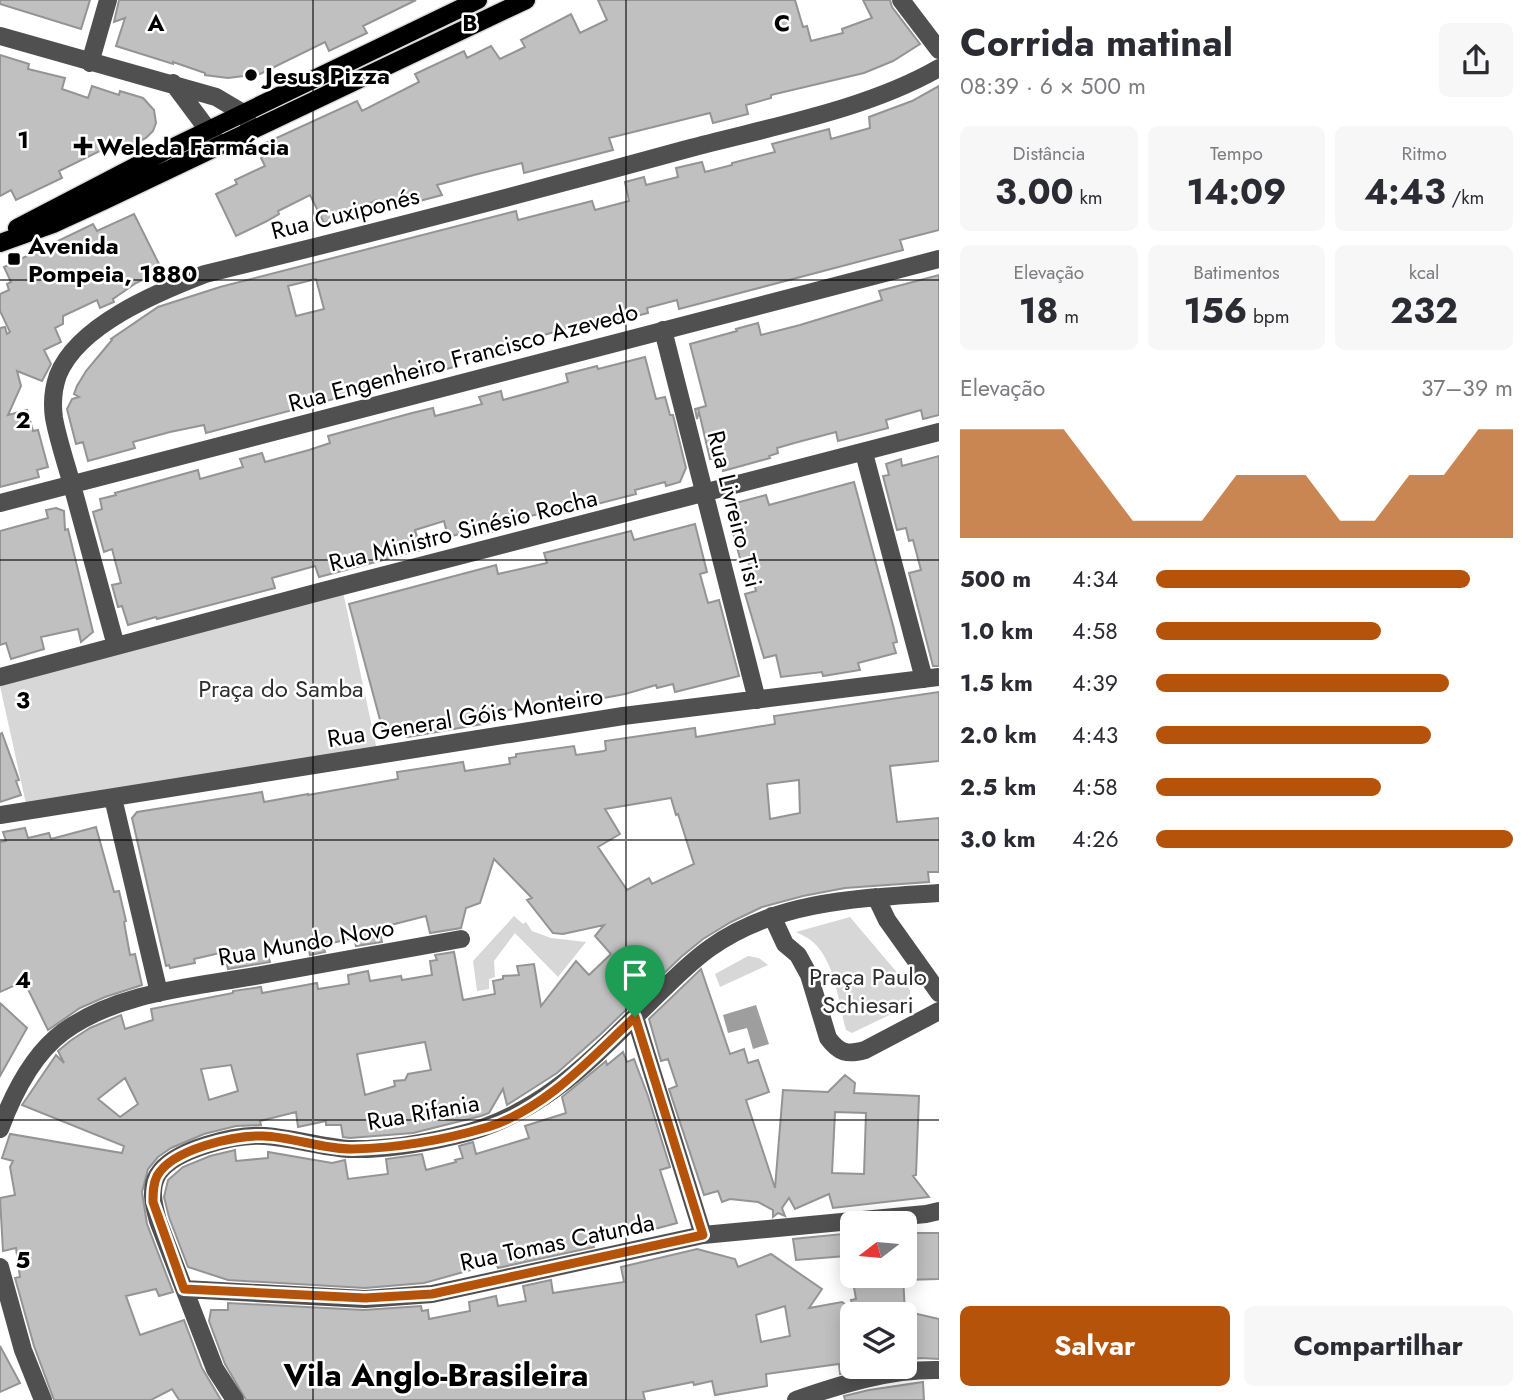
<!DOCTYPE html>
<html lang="pt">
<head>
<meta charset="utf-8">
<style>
  :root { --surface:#fff; --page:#f7f7f7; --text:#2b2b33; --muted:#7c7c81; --accent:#b45309 }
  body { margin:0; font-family:Jost,sans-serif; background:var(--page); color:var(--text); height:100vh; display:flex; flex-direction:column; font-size:26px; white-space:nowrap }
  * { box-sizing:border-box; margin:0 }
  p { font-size:23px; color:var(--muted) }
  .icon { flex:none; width:38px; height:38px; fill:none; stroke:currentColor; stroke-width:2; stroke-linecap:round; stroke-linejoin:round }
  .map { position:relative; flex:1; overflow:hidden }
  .details { display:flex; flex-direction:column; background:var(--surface); width:595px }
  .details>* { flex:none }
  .needle { width:46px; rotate:254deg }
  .buttons { position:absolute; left:840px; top:1211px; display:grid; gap:14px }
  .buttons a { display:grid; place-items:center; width:77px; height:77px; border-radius:10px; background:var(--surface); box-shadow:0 4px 18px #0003; font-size:35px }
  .pin { position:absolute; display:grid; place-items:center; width:60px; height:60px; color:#fff; margin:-72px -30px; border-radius:50% 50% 50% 0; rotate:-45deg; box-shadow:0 0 7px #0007 }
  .pin .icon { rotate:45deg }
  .round { display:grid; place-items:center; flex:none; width:74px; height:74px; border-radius:10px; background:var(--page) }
  .summary { display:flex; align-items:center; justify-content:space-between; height:119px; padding:0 21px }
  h1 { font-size:38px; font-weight:700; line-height:52px }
  .figures { display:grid; grid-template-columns:repeat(3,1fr); gap:10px; height:119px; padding:7px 21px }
  .figures div { display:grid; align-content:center; border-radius:10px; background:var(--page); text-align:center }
  .figures b { font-size:35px; font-weight:700 }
  .figures small { font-size:19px; font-weight:400 }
  .figures p { font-size:19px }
  .chart { height:196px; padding:14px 21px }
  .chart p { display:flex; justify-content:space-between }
  .chart svg { width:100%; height:126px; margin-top:7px; fill:var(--accent); opacity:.7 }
  .cta { display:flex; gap:14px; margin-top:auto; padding:14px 21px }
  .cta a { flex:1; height:80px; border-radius:10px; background:var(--accent); color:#fff; font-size:28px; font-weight:700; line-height:80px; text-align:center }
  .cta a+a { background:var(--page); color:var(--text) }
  ul { padding:0 21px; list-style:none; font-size:23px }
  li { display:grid; grid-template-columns:112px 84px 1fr; align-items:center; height:52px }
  li i { height:18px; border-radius:9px; background:var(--accent) }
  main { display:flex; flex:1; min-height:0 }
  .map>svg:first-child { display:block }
  .green { fill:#d7d7d7 }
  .water { fill:#9e9e9e }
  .building { fill:#c0c0c0; stroke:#949494; stroke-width:2; fill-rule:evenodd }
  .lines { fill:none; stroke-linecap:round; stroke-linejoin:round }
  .major-casing { stroke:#dbdbdb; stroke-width:21 }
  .minor { stroke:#505050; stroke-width:18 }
  .major { stroke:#000; stroke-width:18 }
  .route-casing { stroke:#fff; stroke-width:14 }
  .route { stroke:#b45309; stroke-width:9 }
  .grid { fill:none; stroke:#000; stroke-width:2; stroke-opacity:0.55 }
  .poi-dot { fill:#000; stroke:#fff; stroke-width:2.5 }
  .labels { text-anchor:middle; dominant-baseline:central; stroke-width:5; stroke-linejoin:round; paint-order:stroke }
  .poi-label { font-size:24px; font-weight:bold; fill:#000; stroke:#fff; text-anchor:start }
  .street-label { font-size:24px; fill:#000; stroke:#fff }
  .park-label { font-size:24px; fill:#2e2e2e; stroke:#fff }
  .district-label { font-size:32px; font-weight:bold; fill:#000; stroke:#fff }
  .grid-label { font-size:23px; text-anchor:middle; font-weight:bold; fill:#000; stroke:#fff; stroke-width:5; stroke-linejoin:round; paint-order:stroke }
</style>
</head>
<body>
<main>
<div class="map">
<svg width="939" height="1400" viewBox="0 0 939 1400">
  <rect width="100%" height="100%" fill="#fff"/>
  <path class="green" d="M343 592 377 750 26 804 0 686Z
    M514 916 523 924 526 922 532 931 551 938 586 942 558 977 515 933 494 961 495 977 489 979V989L477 991 473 961Z
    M850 917 905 982 910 990V1002L904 1008 852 1033 846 1030C838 1002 836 964 814 943 809 938 802 935 796 932Z
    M748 956 759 958 768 965 720 987 715 974Z"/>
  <path class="water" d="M756 1005 769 1044 753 1049 747 1028 728 1033 723 1015Z"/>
  <path class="building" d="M0 0H90L81 29 0 4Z
    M119 0H416L363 26 367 33 329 51 325 42 260 74 228 78 205 75V73L173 62V64L116 46 125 18 114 22Z
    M598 0H795L803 27 807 26 811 41 843 33 842 29 872 18 863 0H890L892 7 920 44 893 61 864 73 771 95V98L746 105 748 114 713 123 710 113 609 138 613 150 524 173 522 163 474 175 437 185 442 195 382 211 377 200 324 223 310 195 278 211 279 214 267 221 236 236 216 194 237 184 235 180 265 166 261 158 264 156 259 146 357 101 362 111 419 82 415 74 464 51 467 58 491 46 500 59 525 47 521 40 571 14 580 33 607 20Z
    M0 55 29 64 28 69 65 78 62 89 88 98 92 86 119 95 120 91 143 98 154 110 156 123 153 131 146 138 126 148 122 140 59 171 62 178 16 200 11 190 0 196Z
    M939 86V230L900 240 903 250 679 309 677 300 647 308 648 313 605 324 604 319 581 324 517 343 519 351 484 360 482 351 452 358 454 367 206 433 204 425 170 432 133 442 135 448 88 461 83 442 76 444 67 409 72 399 79 397 74 394 77 386 86 371 112 340 111 339 158 307 220 287 516 211 518 220 592 201 595 210 629 201 625 182 644 177 646 185 678 177 676 168 702 162 705 172 732 165V163L775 152 772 144 829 129 831 139 870 128 869 117 912 101ZM316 279 324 309 296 316 288 286Z
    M134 214 162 270 136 283 113 299 114 302 100 308 97 300 63 316V324L55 328 61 342 44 350 51 364 42 381 17 371 21 386 8 415 27 410 33 431 38 430 48 467 37 470 39 477 0 487V328L5 327 7 334 10 332 0 311V294L9 290 7 284 11 282 4 267 93 224 97 231Z
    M939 275V415L923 419 921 410 886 420 888 428 838 441 836 432 798 442 777 448 778 453 769 456 770 458 723 471 720 457 710 459 699 412 697 419 695 409 706 406 690 344 737 331 736 329 758 323 761 335 800 325 882 300 879 291Z
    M645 357 656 399 665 397 670 415H673L686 468 680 482 666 486 665 482 635 490 636 494 562 513 561 509 526 517 490 527 492 532 470 537 468 532 448 537 444 521 415 530 421 550 319 577 315 566 272 578 275 588 157 619 156 617 128 625 122 606 118 607 112 585 121 583 112 549 104 552 93 512 102 509 100 499 116 495 115 493 198 470 200 479 243 467 240 459 262 453 265 462 309 450 330 443 328 436 412 413 433 408 435 416 482 404 479 397 501 391 503 400 547 388 568 382 566 374 597 366 598 369Z
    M939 456V666H933L909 573 921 570 913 540 909 541 906 528 897 530 883 476 889 475 886 464 901 459 902 466Z
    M854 482 894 629 897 642 893 643 896 653 858 663 860 670 823 676 822 672 781 677 776 655 764 658 745 594 756 591 748 560 741 562 728 514 734 513 732 504 766 495 769 505Z
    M56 508 64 511 65 530 68 529 93 632 81 642 78 629 41 637 44 649 11 659 6 643 0 645V531L48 518 46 510Z
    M695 524 707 572 700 574 708 603 719 600 739 676 675 692 673 684 657 688 656 685 625 694 561 706 560 702 523 710 516 708 487 716 489 723 407 737 404 725 383 731 349 604 496 565 498 574 547 563 544 553 631 531 634 540Z
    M939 692V761L890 766 897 822 939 818V872H928L929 882 845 888 803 896 762 907 731 922 703 939 681 957 602 1033 557 1073 507 1105 503 1089 489 1113 481 1116 413 1133 350 1138 343 1137 341 1125H326V1121L298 1127 296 1112 260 1121 261 1125 236 1126 204 1134 171 1148 158 1157 148 1169 142 1192 147 1224 173 1292 159 1296 156 1289 126 1296 140 1335 184 1320 202 1368 221 1400H179L172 1389 151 1400H54L34 1346 15 1278 20 1277 16 1248 3 1251 0 1198 15 1195 10 1167 13 1161 2 1158 10 1134 122 1153 124 1146 22 1105 56 1055 64 1063 58 1051 70 1041 90 1028 121 1015 125 1029 153 1020 151 1009 233 993V991L261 987 262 993 317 983 318 989 349 984 348 975 368 971 370 981 401 976 402 980 432 975 430 961 437 960 435 955 454 952 463 1000 495 994 493 981 503 979V976L519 975 517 966 534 964 541 1006 576 961 589 975 611 954 595 936 604 925 563 934 553 933 527 900 532 898 494 859 480 903 466 908 461 928 430 933 426 916 379 928 382 942 356 946 354 938 323 945 325 952 310 955 307 943 267 952 270 962 228 969 224 952 194 959 195 963 170 968 169 965 166 966 132 818 137 812 262 792 264 802 308 794V795L398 779 397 772 463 762 465 771 510 764 509 758 516 757V754L574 746 576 755 604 751 606 750 605 741 695 728 696 737 775 724 774 716ZM799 780 800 813 770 819 767 784ZM671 798 676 815 678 814 694 864 652 884 649 878 627 890 598 847 620 834 605 809ZM425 1042 431 1070 408 1074 405 1080 394 1081 395 1086 365 1095 357 1054ZM231 1065 238 1091 209 1100 201 1069ZM125 1078 138 1104 120 1117 98 1099Z
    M2 733 19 780 16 781 21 795 0 802V734Z
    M96 827 114 892 119 891 126 921 124 922 130 955 135 954 142 985 105 997 80 1008 48 1030 24 981 0 992V842L6 841 3 832 25 828 28 838 49 833 51 839Z
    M701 969 730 1054 744 1049 748 1063 758 1060 769 1092 746 1100 775 1188 783 1090 828 1092 845 1075 855 1083 854 1093 919 1096 916 1175 913 1176 929 1197 833 1208 829 1194 795 1209 789 1198 782 1208 785 1216 778 1213 773 1217V1210L758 1202 730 1199 722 1202 718 1191 704 1195 669 1089 677 1086 668 1059 661 1061 649 1019ZM835 1112 866 1113 864 1174 832 1173Z
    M0 1003 27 1028 0 1076Z
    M623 1052 627 1062 634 1059 648 1096 670 1167 660 1170 677 1223 651 1230 649 1224H643L591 1240 594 1247 498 1268 496 1263 424 1283 365 1288 228 1280 188 1267 169 1217 164 1197 168 1180 183 1167 210 1156 235 1150 236 1161 268 1158V1152L332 1163 345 1160 348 1179 388 1174 386 1159 422 1154 426 1170 456 1162 455 1160 463 1158 459 1146 473 1142 476 1154 529 1138 525 1126 566 1113 562 1097 606 1061 607 1065Z
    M917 1233H939V1279L905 1280V1235Z
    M843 1234 846 1256 796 1260 793 1239Z
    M697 1249 735 1259 738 1267 771 1254 822 1289 809 1308 842 1302 852 1309V1367H868L840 1374 839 1364 766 1374 767 1386 715 1395 712 1381 694 1385 693 1382 643 1392 645 1400H246L225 1364 209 1321 211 1310H228V1303L364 1310 421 1306 422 1311 428 1310 429 1319 470 1311 469 1302 496 1296 498 1306 526 1301 523 1286 551 1280 553 1293 624 1282 621 1267ZM785 1306 790 1336 761 1342 756 1315Z
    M852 1276H903L905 1313H913L939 1319V1359L921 1358 905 1360V1314H855L851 1300 856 1299Z
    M0 1346 20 1383 0 1392Z
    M923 1382 924 1400H845L844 1396 869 1390Z"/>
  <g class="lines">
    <defs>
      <path id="major" d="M17 228 163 152 478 0
        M0 243 53 224 103 201 526 0"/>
    </defs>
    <use href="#major" class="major-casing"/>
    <path class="minor" d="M901 0 939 50
      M0 36 216 97 243 113 253 130
      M90 63 108 0
      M173 83 217 142
      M663 330 757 700
      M864 453 924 679
      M0 503 939 259
      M116 646C101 592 87 539 72 485 66 463 58 440 54 418 52 404 53 389 58 375 78 325 158 292 205 274 366 235 527 193 687 149 769 127 866 110 939 68
      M0 677 323 591 939 432
      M113 798 159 993
      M0 815 623 716 939 677
      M876 897 887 920 939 993
      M772 916 785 944 798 955 809 975 828 1038C839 1053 847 1055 865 1050L939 1011
      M635 1017 703 1235
      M0 1129C13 1094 32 1055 63 1032 119 991 195 987 261 975 328 963 395 951 461 939
      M0 1267 23 1350 43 1400
      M184 1289 365 1299 432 1294 703 1235 926 1214 939 1211
      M235 1400 215 1369 158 1221C154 1206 149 1189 158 1174 174 1149 236 1134 265 1136 293 1138 320 1147 349 1149 383 1150 420 1144 454 1136 542 1116 593 1058 655 997 673 980 690 962 710 948 777 900 861 898 939 893
      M796 1400C842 1384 890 1369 939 1370"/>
    <use href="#major" class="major"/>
  </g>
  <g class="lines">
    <defs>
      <path id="route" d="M635 1017 703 1235 432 1294 365 1298 184 1289 153 1202C153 1193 153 1184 157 1176 172 1149 235 1135 263 1136 293 1137 322 1149 352 1149 398 1148 444 1140 488 1127 547 1108 591 1058 635 1017Z"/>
    </defs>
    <use href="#route" class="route-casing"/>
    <use href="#route" class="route"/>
  </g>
  <path class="grid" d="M313 0V1400M626 0V1400M0 280H939M0 560H939M0 840H939M0 1120H939"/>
  <g class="poi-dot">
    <circle cx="251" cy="75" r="7"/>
    <path d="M79.5 135.5h7v7h7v7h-7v7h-7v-7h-7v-7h7z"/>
    <rect x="7" y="252" width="14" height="14" rx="3.5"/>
  </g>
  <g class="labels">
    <g class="poi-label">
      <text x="265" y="75">Jesus Pizza</text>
      <text x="97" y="146">Weleda Farmácia</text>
      <text x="28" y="245">Avenida<tspan x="28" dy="28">Pompeia, 1880</tspan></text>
    </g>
    <g class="street-label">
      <text transform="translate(345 213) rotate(-14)">Rua Cuxiponés</text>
      <text transform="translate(463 357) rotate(-15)">Rua Engenheiro Francisco Azevedo</text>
      <text transform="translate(735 509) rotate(76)">Rua Livreiro Tisi</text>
      <text transform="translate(463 530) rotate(-14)">Rua Ministro Sinésio Rocha</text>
      <text transform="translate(465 717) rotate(-9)">Rua General Góis Monteiro</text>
      <text transform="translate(306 942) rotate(-10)">Rua Mundo Novo</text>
      <text transform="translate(423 1112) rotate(-10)">Rua Rifania</text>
      <text transform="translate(557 1242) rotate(-12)">Rua Tomas Catunda</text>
    </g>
    <g class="park-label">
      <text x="281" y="688">Praça do Samba</text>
      <text x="868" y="976">Praça Paulo<tspan x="868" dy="28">Schiesari</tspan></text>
    </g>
    <g class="district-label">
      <text x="436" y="1375">Vila Anglo-Brasileira</text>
    </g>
  </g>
  <g class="grid-label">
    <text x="156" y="31">A</text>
    <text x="470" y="31">B</text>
    <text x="782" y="31">C</text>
    <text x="23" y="148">1</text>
    <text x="23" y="428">2</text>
    <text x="23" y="708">3</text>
    <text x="23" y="988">4</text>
    <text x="23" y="1268">5</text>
  </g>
</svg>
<div class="buttons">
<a><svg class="needle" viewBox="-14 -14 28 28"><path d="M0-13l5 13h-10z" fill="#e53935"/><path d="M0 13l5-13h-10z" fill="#7c7c81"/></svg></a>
<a><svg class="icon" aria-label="layers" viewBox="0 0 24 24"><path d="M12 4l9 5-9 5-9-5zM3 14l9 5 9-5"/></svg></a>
</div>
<div class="pin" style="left:635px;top:1017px;background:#1e9e55"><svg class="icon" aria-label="arrive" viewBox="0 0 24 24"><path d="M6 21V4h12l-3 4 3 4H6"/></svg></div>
</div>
<section class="details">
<div class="summary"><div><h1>Corrida matinal</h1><p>08:39 · 6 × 500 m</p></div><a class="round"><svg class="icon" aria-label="share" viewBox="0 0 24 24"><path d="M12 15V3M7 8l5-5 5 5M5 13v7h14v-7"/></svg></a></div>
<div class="figures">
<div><p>Distância</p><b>3.00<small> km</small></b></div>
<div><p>Tempo</p><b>14:09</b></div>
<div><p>Ritmo</p><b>4:43<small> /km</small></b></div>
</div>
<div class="figures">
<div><p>Elevação</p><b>18<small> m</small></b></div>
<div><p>Batimentos</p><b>156<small> bpm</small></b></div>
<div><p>kcal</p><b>232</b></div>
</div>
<div class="chart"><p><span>Elevação</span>37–39 m</p>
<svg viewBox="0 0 160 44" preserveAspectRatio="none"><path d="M0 44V6L10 6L20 6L30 6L40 22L50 38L60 38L70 38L80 22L90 22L100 22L110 38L120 38L130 22L140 22L150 6L160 6V44z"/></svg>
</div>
<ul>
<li><b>500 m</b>4:34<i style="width:88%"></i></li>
<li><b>1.0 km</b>4:58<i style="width:63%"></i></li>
<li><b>1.5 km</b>4:39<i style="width:82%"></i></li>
<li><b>2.0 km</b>4:43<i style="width:77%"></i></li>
<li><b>2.5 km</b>4:58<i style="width:63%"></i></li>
<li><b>3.0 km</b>4:26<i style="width:100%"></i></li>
</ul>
<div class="cta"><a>Salvar</a><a>Compartilhar</a></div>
</section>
</main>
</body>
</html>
